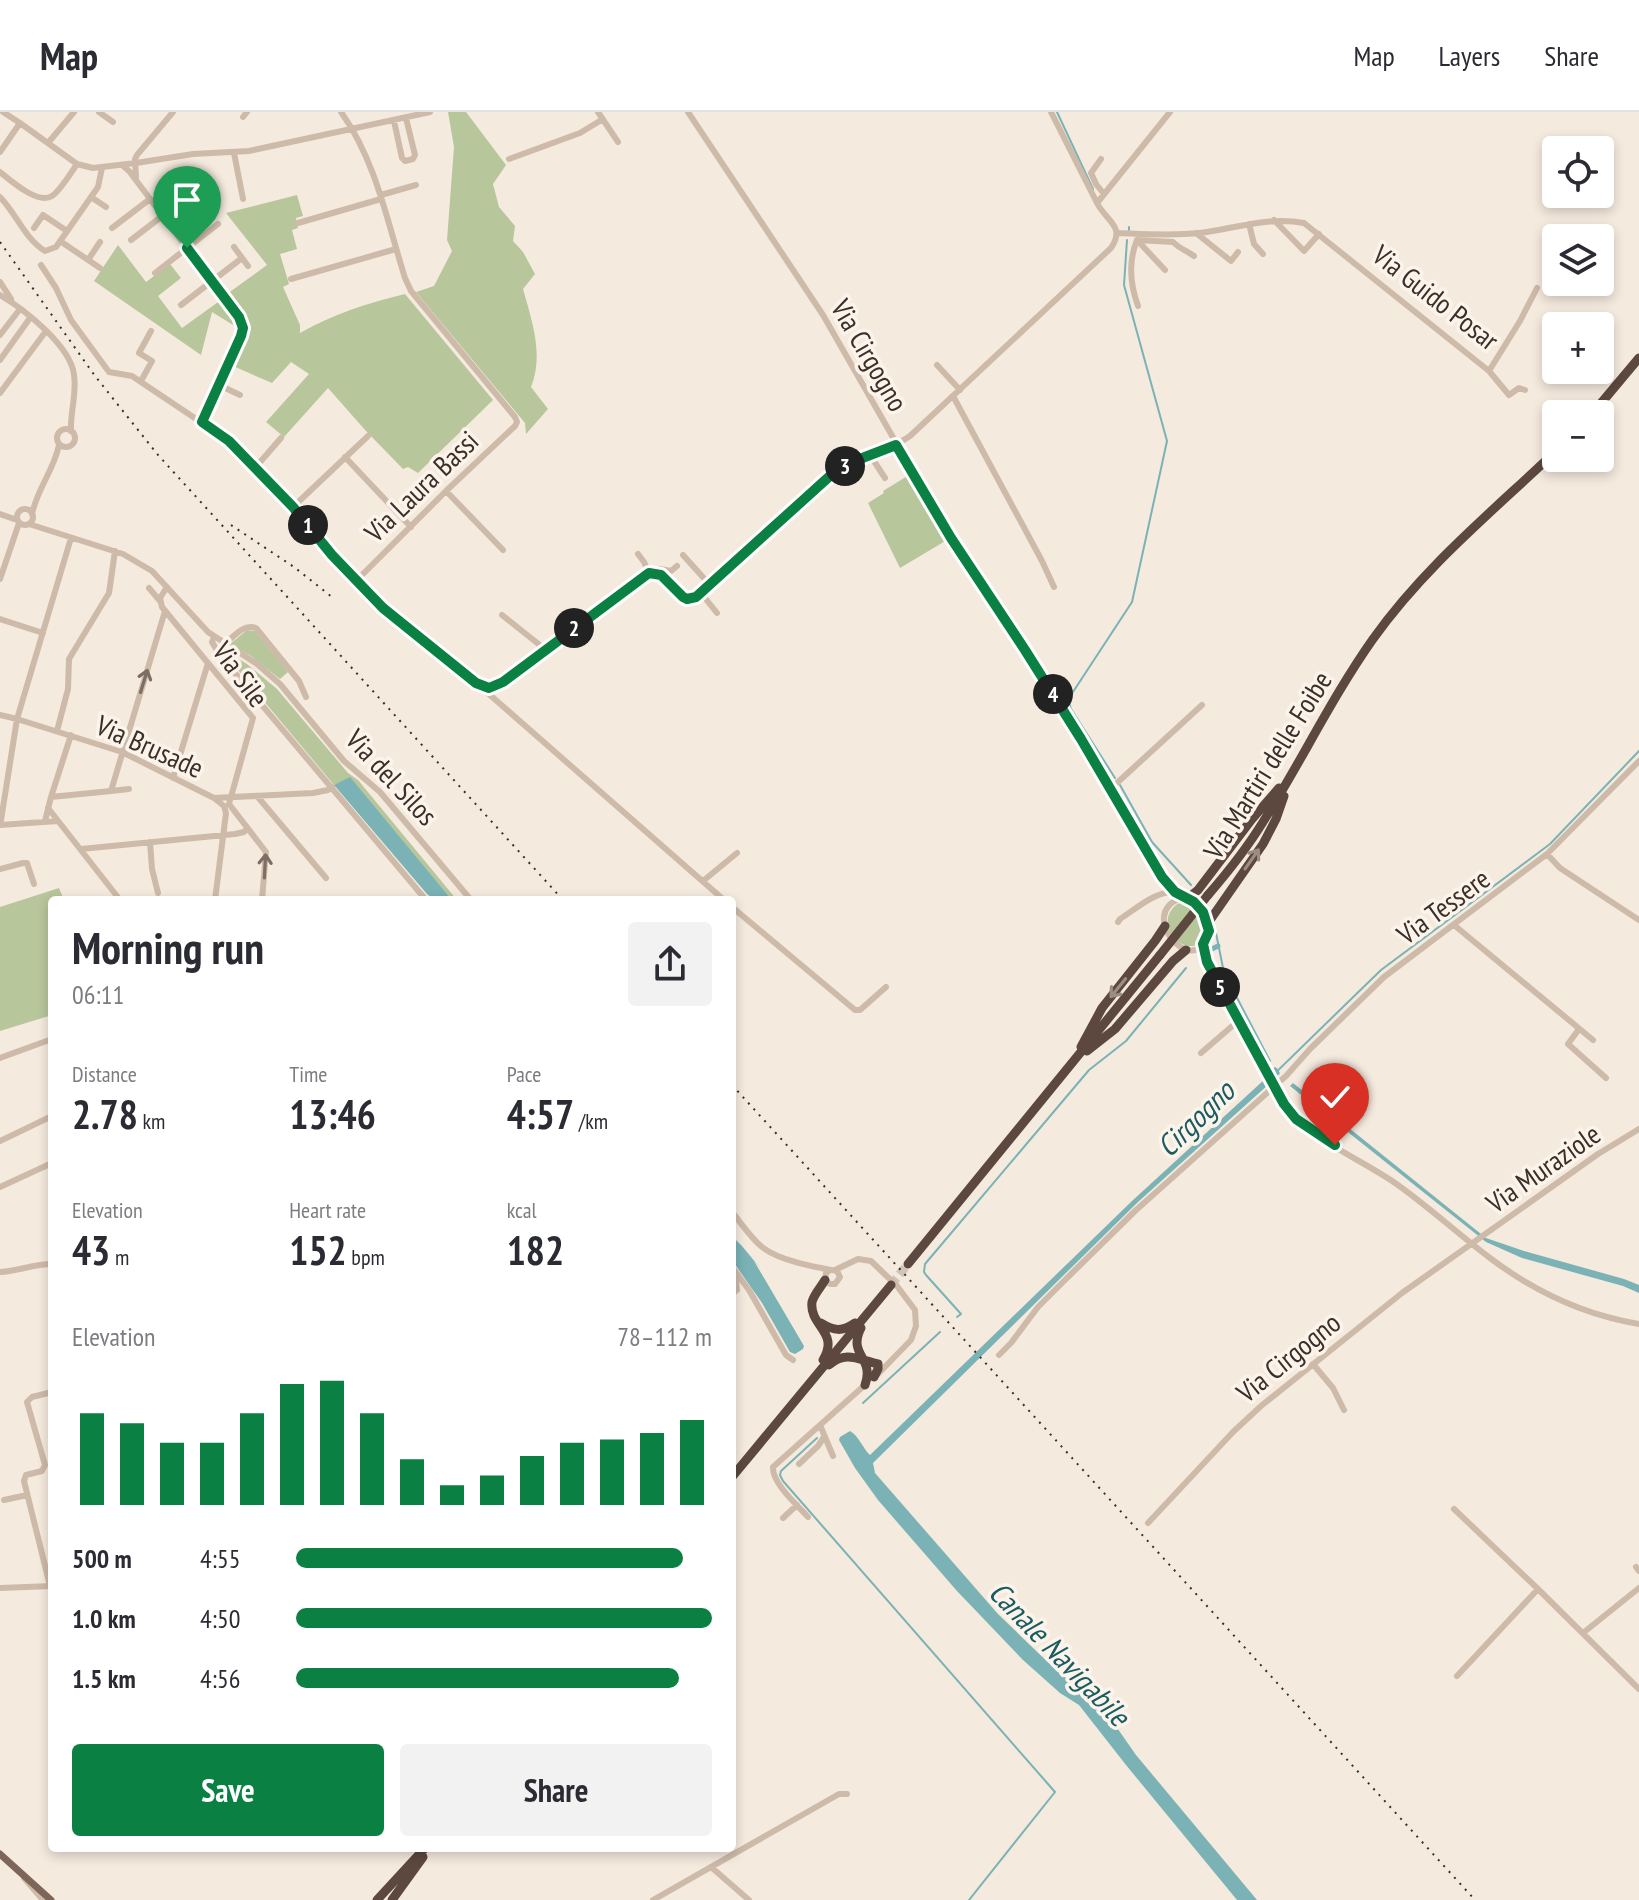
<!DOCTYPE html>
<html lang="en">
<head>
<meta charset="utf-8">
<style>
  :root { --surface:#fff; --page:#f2f2f3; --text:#2b2b33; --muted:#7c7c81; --line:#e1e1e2; --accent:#0b8043 }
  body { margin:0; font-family:"PT Sans Narrow",sans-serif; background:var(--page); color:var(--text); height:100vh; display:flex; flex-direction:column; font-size:30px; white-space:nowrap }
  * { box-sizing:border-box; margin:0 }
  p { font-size:26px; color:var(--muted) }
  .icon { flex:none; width:44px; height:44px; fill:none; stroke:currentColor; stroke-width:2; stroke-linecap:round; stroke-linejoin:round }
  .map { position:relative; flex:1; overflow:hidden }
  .sheet { position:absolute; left:48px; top:784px; width:688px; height:956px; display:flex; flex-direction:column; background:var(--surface); border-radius:8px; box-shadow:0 4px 12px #0003 }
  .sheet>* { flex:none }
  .tools { position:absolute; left:1542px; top:24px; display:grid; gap:16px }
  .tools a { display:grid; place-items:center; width:72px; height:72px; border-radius:8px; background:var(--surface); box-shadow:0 4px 12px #0003; font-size:40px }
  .pin { position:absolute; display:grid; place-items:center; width:68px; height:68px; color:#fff; margin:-82px -34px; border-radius:50% 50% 50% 0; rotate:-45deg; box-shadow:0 0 8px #0007 }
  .pin .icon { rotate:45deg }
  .km { position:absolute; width:40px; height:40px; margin:-20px; border-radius:50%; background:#222; color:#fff; font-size:22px; line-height:40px; text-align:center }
  .round { display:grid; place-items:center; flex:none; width:84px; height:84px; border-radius:8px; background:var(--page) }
  .summary { display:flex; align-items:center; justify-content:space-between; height:136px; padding:0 24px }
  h1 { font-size:44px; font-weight:700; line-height:60px }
  .figures { display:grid; grid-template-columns:repeat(3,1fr); gap:12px; height:136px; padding:8px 24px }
  .figures div { display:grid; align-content:center }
  .figures b { font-size:40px; font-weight:700 }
  .figures small { font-size:22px; font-weight:400 }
  .figures p { font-size:22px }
  .chart { height:224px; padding:16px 24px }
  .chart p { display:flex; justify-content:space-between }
  .chart svg { width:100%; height:144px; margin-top:8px; stroke:var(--accent); stroke-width:6 }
  .cta { display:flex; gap:16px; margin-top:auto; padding:16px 24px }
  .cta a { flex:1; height:92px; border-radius:8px; background:var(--accent); color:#fff; font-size:32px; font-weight:700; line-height:92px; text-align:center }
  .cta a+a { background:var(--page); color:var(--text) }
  ul { padding:0 24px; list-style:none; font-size:26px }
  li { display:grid; grid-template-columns:128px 96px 1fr; align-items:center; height:60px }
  li i { height:20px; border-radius:10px; background:var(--accent) }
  header { display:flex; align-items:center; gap:48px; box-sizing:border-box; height:112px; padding:0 40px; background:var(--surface); border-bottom:2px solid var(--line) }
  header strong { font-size:38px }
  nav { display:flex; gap:44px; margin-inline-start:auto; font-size:28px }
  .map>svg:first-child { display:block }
  .green { fill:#b8c69c }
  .water { fill:#7ab2b5 }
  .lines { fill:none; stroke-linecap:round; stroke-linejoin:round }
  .stream { stroke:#7ab2b5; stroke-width:2 }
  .canal { stroke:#7ab2b5; stroke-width:5 }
  .highway-tunnel { stroke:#d0c5ba; stroke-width:9; stroke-dasharray:9 4.5; stroke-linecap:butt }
  .minor { stroke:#cebaa9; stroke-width:6 }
  .major { stroke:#7e6559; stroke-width:7 }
  .highway { stroke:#5c483f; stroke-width:9 }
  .rail { stroke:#3b2f29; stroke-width:2; stroke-dasharray:2 6; stroke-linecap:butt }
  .highway-bridge { stroke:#5c483f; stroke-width:9 }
  .oneway { stroke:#7d6e63 }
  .oneway2 { stroke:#9c8d84 }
  .route-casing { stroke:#fff; stroke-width:16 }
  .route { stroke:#0b8043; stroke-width:10 }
  .labels { text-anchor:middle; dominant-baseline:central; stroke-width:7; stroke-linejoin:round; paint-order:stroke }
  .street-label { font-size:28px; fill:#3b2f29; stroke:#fcf4eb }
  .water-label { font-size:30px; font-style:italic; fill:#1a5c60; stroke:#fcf4eb }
</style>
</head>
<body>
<header>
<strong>Map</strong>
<nav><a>Map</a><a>Layers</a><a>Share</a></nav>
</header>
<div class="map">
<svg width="1639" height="1788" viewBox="0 0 1639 1788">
  <rect width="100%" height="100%" fill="#f5eade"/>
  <path class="green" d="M448 0H466L506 53 493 72 499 95 515 114 513 129 523 140 535 162 523 177C532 209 544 243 531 275L548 297 526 322 525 311 416 180 434 174 452 139 447 128 454 35Z
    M297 83 303 104 296 106 298 116 292 118 297 137 280 142 289 172 283 175 300 213V221C333 202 368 191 405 182L493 288 418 361 408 355 403 357 366 319 328 276 284 325 266 310 309 262 291 250 272 271 233 254C250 214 252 219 227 182L267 153 226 101Z
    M118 133 146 170 170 152 181 166 158 184 182 216 221 188 234 205 238 216 212 200 201 243 94 169Z
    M909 363 947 428 900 456 868 391 884 381 883 379Z
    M247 518 255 519 288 560 280 567 251 544 230 532Z
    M223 538 247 552 277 577 348 661 358 668 457 788H452L350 666 334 673 222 539Z
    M59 776 64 788H52V903L0 919V795Z
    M1183 789C1198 795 1208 808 1205 825L1194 834C1169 836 1155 801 1183 789Z"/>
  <path class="water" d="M350 665 452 788H435L427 782 334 673Z
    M1265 967 1269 972 1138 1090 873 1351 875 1361 998 1502 1059 1561 1086 1578 1099 1590 1136 1643 1257 1788H1237L1126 1653 1079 1593 1060 1581 1023 1548 957 1479 878 1388 855 1356 839 1328 840 1325 850 1319C859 1324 863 1337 870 1343L1132 1089Z
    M1293 971 1486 1126 1524 1139 1624 1167 1639 1173V1181L1623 1174 1522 1146 1486 1130 1290 974Z
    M732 1122 761 1157 754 1149 804 1234 803 1237 795 1242 790 1240 762 1191 732 1148V1124L742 1134Z"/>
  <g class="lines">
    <path class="stream" d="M1057 0 1093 77
      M1129 118V115
      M1115 666 1071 597 1069 591 1071 583 1132 490 1167 329 1124 173 1127 128
      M1120 673 1152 730 1191 773
      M1215 816 1224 861 1270 949
      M1269 967 1381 858 1550 732 1639 639
      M957 1205 961 1202 926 1163 924 1160 925 1152 1089 958 1126 929 1186 856
      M863 1291 940 1220
      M817 1326 781 1359 780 1363 783 1369 1055 1680 969 1788"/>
    <path class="canal" d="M1212 837 1218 834
      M1275 958 1277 961"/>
    <path class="highway-tunnel" d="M891 1173 908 1152"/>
    <path class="minor" d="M3 0 20 11 77 52 93 56 136 51 193 42 249 39 430 0
      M99 0 113 10
      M341 0C376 49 387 109 405 166L411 179 515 305 517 310 515 314 446 379 356 469
      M598 0 618 30
      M688 0 823 203 942 411 1033 549 1101 660 1162 765 1175 780 1187 787
      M1051 0 1097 91
      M243 5 247 0
      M394 9 402 46 405 49 413 47 415 43 406 6
      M48 31 74 0
      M0 40 20 11
      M234 41 243 87
      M509 47 580 21 603 7
      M1101 47 1091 61 1096 72 1104 82
      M122 53 129 59 236 201 243 213 242 222 202 310
      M0 60C11 69 38 93 52 84 60 79 71 61 77 52
      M136 65 135 47 137 43 173 0
      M381 83 416 73
      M0 85C16 101 25 127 45 139L56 135 98 75 102 56
      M91 85 106 95
      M1274 108 1304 139 1319 122
      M298 111 381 87
      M1249 112 1254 132 1263 142
      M34 116 43 103 67 119
      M112 116 150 87
      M1117 121C1144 122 1172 124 1199 121 1234 117 1268 104 1304 111L1489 259 1520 209 1537 176
      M1196 121 1231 149 1238 140
      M131 128 191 82
      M1137 128 1173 130C1180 137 1187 139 1194 144
      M60 129 100 156
      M234 135 248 154
      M88 148 100 130
      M41 153 56 176 71 208 109 260 132 264 229 329 293 395 332 443 383 496 454 555 476 571 489 576 503 570 649 461 661 463 683 485 687 487 696 485 831 363C855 346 885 341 910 324L1111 136C1126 114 1106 109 1097 91L1170 0
      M155 161 218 112
      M291 167 396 137
      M0 170 11 187
      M0 183C24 197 71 234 74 263 77 282 70 300 71 319
      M181 193 242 146
      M1138 194C1130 172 1128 150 1137 128L1165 158
      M0 223 20 197
      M0 248 30 206
      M937 253 960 278
      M1489 259 1509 283 1519 276 1525 278
      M141 269 152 249 139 241 151 219
      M219 273 240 283
      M0 281 46 219
      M953 284 1042 449 1054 475
      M57 326a9 9 0 1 1 18 0a9 9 0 1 1-18 0Z
      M870 343 885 366
      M345 345 411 415
      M255 356 281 326
      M446 379 503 438
      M293 395 368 324
      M17 405a8 8 0 1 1 16 0a8 8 0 1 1-16 0Z
      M0 402 17 408
      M32 402C37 377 54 358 59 333
      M29 412 123 442 152 459 208 520 257 552 280 572 344 649 380 680 471 788
      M638 442 644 450 649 461
      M683 443 710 473
      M653 461 660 457 671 459 677 454
      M0 467 19 411
      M167 475 160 486 162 495 253 606 229 692 266 740 262 788
      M149 476 160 489
      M701 481 717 501
      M502 503 546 538
      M0 507 43 521
      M214 525 212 530 219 542 426 788
      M227 530C236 522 244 512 256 516L299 569 306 585
      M482 576 724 788
      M0 603 17 607 122 640 214 686 313 681 328 678 332 675
      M57 619 68 577 69 547 109 481 115 439
      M173 666 208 551
      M1110 675 1118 670 1202 593
      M111 679 129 677
      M257 684 326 766
      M51 685 71 623
      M214 686 224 694 226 701 215 788
      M48 696 120 788
      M1 708 17 607 71 426
      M45 709 51 685 111 679 165 499
      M0 713 58 709
      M150 730 152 757 158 781
      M81 737 235 722 244 720 247 716
      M1547 742 1560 756 1639 808
      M0 757 23 751H27L34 772
      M703 769 737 741
      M1179 787C1198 787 1216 809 1206 828 1189 862 1139 803 1179 787Z
      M732 795 855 898H860L886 875
      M1118 810 1120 807C1136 797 1155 779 1175 780
      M1454 813 1593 928
      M1203 832C1204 839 1205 844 1207 850 1219 878 1236 905 1250 931 1264 957 1276 988 1298 1008 1325 1033 1364 1050 1395 1071 1428 1094 1458 1122 1490 1146 1535 1180 1584 1203 1639 1212
      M1579 917 1568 932 1606 966
      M1201 941 1238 909
      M0 946 52 927
      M0 1029 52 1004
      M0 1075 52 1051
      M732 1100C741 1111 751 1126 762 1135 780 1149 815 1155 837 1159L840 1165 835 1172H830L825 1168 826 1161 830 1158
      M732 1155 749 1178 786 1243 793 1248
      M835 1158 858 1147 871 1149 897 1174 915 1198 916 1214 911 1228 878 1262
      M0 1160C20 1159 32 1152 52 1152
      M732 1182 737 1178 735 1160
      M999 1243 1011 1231 1038 1195 1066 1167 1135 1099 1286 964 1310 937 1384 865 1547 742 1639 649
      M1313 1252 1333 1276 1344 1298
      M820 1313 833 1344
      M799 1352 818 1334 824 1325
      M4 1388 27 1383
      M1454 1397 1538 1477
      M808 1405C797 1393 772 1371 773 1355L866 1272
      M783 1406 797 1393
      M1148 1411 1233 1320 1261 1294 1402 1181 1598 1042 1639 1017
      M1636 1455 1639 1459
      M50 1474 24 1369 26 1363 42 1359 45 1353 27 1290 32 1285 52 1280
      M0 1476 52 1474
      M1583 1521 1639 1476
      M1457 1564 1538 1477 1639 1577
      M711 1755 749 1788
      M24 1766 43 1788
      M653 1788 839 1682H847"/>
    <path class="major" d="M0 1742 51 1788"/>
    <path class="highway" d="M1592 302 1639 246
      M1208 783C1228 760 1247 736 1263 710 1301 650 1332 585 1373 527 1425 454 1492 400 1556 339
      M1187 787 1198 778 1252 707 1279 676
      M1208 811 1263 732 1276 707 1284 684
      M1081 935 1102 896 1155 829 1165 814
      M1087 939 1115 917 1173 849 1186 838
      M908 1152 1160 843
      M821 1211C834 1219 842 1220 855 1211
      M861 1216C847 1243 875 1245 865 1273
      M823 1248C840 1220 809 1214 812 1190 814 1182 821 1175 825 1168
      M829 1253C846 1238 859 1248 878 1252V1257L874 1265
      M732 1365 891 1173
      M377 1788 425 1736
      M392 1788 423 1745"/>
    <path class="rail" d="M0 130 95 264 158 343 563 788
      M231 413 294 455 332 485
      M732 973 1475 1788"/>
    <path class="highway-bridge" d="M1160 843 1208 783"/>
  </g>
  <defs><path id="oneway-shaft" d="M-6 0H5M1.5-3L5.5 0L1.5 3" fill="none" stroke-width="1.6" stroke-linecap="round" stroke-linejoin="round" transform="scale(2)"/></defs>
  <g class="oneway">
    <use href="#oneway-shaft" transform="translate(144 569) rotate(-73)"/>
    <use href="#oneway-shaft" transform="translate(265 754) rotate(-87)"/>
  </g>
  <g class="oneway2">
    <use href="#oneway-shaft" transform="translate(1252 747) rotate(-55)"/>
    <use href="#oneway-shaft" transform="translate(1118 876) rotate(129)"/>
  </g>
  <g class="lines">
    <defs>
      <path id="route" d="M187 136 239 205 243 216 241 224 202 310 229 329 293 395 332 443 383 496 476 571 489 576 503 570 649 461 661 463 683 485 687 487 696 485 831 363 852 350 896 333 951 426 1025 538 1081 627 1162 765 1175 780 1194 790 1203 800 1209 819 1203 832 1207 850 1284 992 1296 1007 1335 1033"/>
    </defs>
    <use href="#route" class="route-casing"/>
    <use href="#route" class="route"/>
  </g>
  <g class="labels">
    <g class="street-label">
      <text transform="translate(1436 185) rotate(38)">Via Guido Posar</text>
      <text transform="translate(870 243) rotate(60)">Via Cirgogno</text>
      <text transform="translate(421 374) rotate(-44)">Via Laura Bassi</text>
      <text transform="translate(241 562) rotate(54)">Via Sile</text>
      <text transform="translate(150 634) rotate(24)">Via Brusade</text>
      <text transform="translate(1267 653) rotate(-58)">Via Martiri delle Foibe</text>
      <text transform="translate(392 665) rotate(47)">Via del Silos</text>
      <text transform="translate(1443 794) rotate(-36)">Via Tessere</text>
      <text transform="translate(1543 1056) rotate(-35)">Via Muraziole</text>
      <text transform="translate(1288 1245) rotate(-39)">Via Cirgogno</text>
    </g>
    <g class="water-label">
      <text transform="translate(1195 1006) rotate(-44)">Cirgogno</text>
      <text transform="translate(1060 1541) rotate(46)">Canale Navigabile</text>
    </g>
  </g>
</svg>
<div class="tools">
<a><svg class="icon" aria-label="locate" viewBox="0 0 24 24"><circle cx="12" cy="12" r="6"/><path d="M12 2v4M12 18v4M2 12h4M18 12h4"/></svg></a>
<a><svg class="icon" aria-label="layers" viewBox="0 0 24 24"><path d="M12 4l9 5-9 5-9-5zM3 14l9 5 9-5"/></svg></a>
<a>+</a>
<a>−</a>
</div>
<div class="pin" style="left:187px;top:136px;background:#1e9e55"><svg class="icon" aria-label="arrive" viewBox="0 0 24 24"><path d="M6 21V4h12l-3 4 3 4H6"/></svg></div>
<div class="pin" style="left:1335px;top:1033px;background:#d93025"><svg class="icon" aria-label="check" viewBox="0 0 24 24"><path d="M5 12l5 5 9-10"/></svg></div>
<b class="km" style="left:308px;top:413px">1</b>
<b class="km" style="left:574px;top:516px">2</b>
<b class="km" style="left:845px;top:354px">3</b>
<b class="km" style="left:1053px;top:582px">4</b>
<b class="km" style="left:1220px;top:875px">5</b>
<section class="sheet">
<div class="summary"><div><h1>Morning run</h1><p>06:11</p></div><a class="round"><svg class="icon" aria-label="share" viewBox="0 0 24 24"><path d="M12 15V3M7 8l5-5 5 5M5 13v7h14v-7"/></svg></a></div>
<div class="figures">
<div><p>Distance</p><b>2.78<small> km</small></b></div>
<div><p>Time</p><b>13:46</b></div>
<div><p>Pace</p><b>4:57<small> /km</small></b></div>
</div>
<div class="figures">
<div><p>Elevation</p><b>43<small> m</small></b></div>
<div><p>Heart rate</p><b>152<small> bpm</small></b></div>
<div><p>kcal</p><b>182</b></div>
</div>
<div class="chart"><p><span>Elevation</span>78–112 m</p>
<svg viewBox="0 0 160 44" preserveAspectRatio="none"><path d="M5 44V16M15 44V19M25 44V25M35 44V25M45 44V16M55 44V7M65 44V6M75 44V16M85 44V30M95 44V38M105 44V35M115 44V29M125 44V25M135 44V24M145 44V22M155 44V18"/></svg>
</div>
<ul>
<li><b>500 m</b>4:55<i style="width:93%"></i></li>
<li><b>1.0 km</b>4:50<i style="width:100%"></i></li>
<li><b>1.5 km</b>4:56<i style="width:92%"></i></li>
</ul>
<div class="cta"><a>Save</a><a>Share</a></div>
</section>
</div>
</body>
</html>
